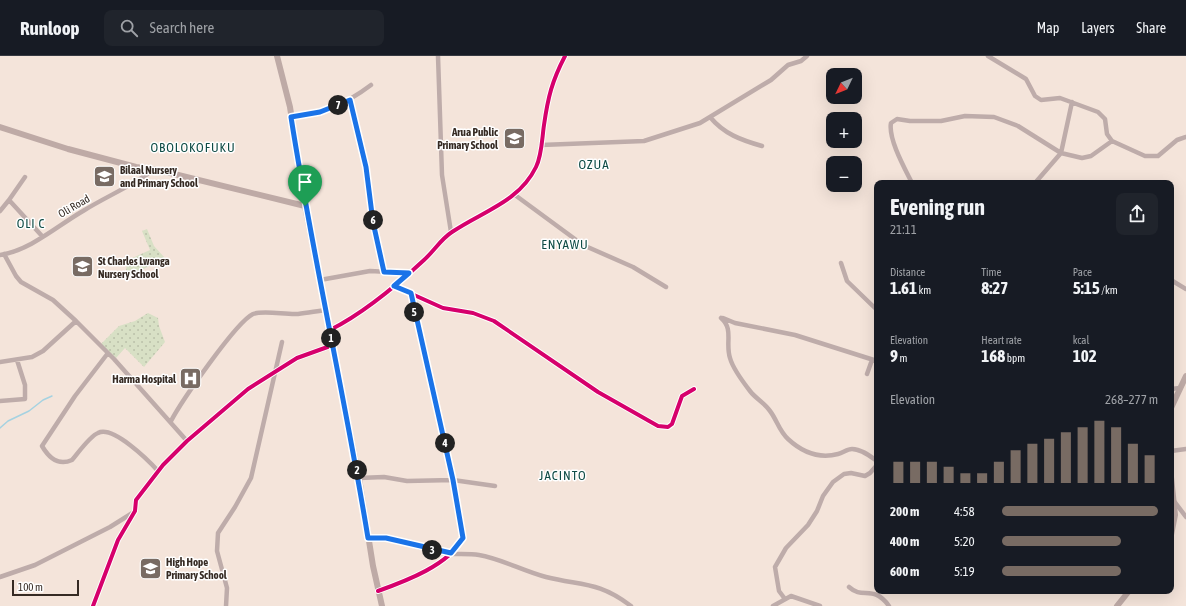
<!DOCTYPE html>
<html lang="en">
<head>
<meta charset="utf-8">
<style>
  :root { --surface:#171b24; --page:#20242c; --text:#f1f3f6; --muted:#9ea1a6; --line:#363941; --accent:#786b63 }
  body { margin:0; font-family:"Asap Condensed",sans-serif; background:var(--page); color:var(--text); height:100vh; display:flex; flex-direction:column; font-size:15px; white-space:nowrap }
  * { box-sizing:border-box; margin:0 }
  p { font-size:13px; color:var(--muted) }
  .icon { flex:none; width:22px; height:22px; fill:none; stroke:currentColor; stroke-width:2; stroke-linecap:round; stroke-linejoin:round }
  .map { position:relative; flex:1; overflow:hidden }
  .panel { position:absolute; left:874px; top:124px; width:300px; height:414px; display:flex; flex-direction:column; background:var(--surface); border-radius:8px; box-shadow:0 4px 16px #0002 }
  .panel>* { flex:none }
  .needle { width:26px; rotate:227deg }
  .controls { position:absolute; left:826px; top:12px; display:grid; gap:8px }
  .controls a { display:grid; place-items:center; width:36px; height:36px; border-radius:8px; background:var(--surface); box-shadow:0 4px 16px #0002; font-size:20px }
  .scale { position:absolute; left:12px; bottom:10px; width:67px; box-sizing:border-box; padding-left:4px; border:2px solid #352a23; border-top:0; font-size:11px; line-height:14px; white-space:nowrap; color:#352a23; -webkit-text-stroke:3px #fff; paint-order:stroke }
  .pin { position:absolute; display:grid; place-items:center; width:34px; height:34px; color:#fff; margin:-41px -17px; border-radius:50% 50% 50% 0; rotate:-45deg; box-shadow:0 0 4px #0007 }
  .pin .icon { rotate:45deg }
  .km { position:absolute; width:20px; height:20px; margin:-10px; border-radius:50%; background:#222; color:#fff; font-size:11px; line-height:20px; text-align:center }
  .round { display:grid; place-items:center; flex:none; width:42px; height:42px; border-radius:8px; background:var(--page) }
  .summary { display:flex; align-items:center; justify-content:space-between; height:68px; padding:0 16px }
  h1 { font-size:22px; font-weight:700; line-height:30px }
  .figures { display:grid; grid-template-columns:repeat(3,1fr); gap:6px; height:68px; padding:4px 16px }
  .figures div { display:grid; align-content:center }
  .figures b { font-size:17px; font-weight:700 }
  .figures small { font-size:11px; font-weight:400 }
  .figures p { font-size:11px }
  .chart { height:112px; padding:8px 16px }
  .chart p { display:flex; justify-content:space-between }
  .chart svg { width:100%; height:72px; margin-top:4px; stroke:var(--accent); stroke-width:6 }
  ul { padding:0 16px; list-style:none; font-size:13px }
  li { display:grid; grid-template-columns:64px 48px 1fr; align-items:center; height:30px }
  li i { height:10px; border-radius:5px; background:var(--accent) }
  header { display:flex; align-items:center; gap:24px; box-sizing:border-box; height:56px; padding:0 20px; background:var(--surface); border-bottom:1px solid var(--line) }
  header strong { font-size:19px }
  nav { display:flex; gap:22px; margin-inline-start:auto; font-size:14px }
  .search { width:280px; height:36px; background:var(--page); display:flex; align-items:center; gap:10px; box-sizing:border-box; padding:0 14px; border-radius:8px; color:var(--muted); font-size:15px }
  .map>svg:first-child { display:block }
  .grass { fill:url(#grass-dots) }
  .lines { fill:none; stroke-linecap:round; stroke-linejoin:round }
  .stream { stroke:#a5d2e1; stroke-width:1.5 }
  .street { stroke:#beacaa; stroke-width:4.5 }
  .secondary { stroke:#beaaa6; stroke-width:6 }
  .cycleway-casing { stroke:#fff; stroke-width:6 }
  .cycleway { stroke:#d6006c; stroke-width:4 }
  .route-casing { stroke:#fff; stroke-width:8 }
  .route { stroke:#1a73e8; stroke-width:5 }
  .labels { text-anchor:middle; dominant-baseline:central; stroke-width:3; stroke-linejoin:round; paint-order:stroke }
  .poi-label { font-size:11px; font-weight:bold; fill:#352a23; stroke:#fff; text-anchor:start }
  .street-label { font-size:11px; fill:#352a23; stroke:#fff }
  .quarter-label { font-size:13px; letter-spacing:1px; fill:#0e4b45; stroke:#fff }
</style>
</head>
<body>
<header>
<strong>Runloop</strong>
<div class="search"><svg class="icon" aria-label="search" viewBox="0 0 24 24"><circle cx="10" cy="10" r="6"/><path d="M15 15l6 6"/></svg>Search here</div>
<nav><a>Map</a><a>Layers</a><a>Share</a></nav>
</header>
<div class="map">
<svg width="1186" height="550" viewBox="0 0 1186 550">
  <defs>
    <pattern id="grass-dots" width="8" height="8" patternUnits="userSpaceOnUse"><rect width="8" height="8" fill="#d8e0c5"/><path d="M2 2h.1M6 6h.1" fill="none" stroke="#bac0a9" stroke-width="1.8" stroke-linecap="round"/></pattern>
  </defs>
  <rect width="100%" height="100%" fill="#f4e4da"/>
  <path class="grass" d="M147 173 154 190 165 202 130 220 126 213 128 204 150 194 142 175Z
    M148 257 158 262 159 270 165 286 144 311 125 292 116 302 101 288 119 270 135 265Z"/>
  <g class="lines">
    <path class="stream" d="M0 372 8 365 29 355 43 344 52 340"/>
    <path class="street" d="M438 0 442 119 451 176
      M988 0 1026 23 1035 40 1041 44 1060 42 1098 56 1105 63 1107 78 1112 85 1145 100H1158L1177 84 1186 81
      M350 45 366 111 373 166 384 216
      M291 61C325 56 343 50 371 29
      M710 61C724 78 741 84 762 90
      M541 89 644 85 700 67 771 24 788 9 801 5 807 0
      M912 127C905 113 888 83 891 67L897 63 910 65H941L965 60 994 61 1018 70 1061 97 1082 102 1091 100 1112 85
      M1035 127 1061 97 1072 46
      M515 139 583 189 633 211 666 231
      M9 144 25 121
      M0 155 9 144 42 180
      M0 199C31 194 57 170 83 155 107 140 132 130 155 113
      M841 207 847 225 877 254
      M320 224 370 215 409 217
      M1171 224 1186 233
      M394 230 443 252 473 257 494 265 598 336 658 370 668 371 672 368 682 340 694 333
      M721 262C734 273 725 287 730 302 733 313 743 326 750 335 756 343 765 347 770 355 777 364 779 375 788 383 802 396 819 403 838 398 843 397 847 393 852 393 861 393 870 400 877 405
      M723 262 735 267 795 279 877 305
      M76 265 114 303 187 385
      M330 274C364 257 396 230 424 204 434 195 441 183 452 176 483 155 519 146 536 111 542 99 542 82 544 69 548 41 552 25 565 0
      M108 297 75 340 42 390C49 402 58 410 72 404 78 397 90 380 98 377 113 369 149 405 158 415
      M0 306 32 301 43 295 76 265 53 244 21 226 16 220 4 198
      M867 318 872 304
      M1171 333 1180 332
      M0 345 25 343V329L17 304
      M171 365C181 346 236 266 253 258 264 254 286 259 298 258 308 257 317 255 326 254
      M1171 395 1186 393
      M359 422 384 421 407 425 453 424 495 430
      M1174 445 1186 461
      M368 482C394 482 417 492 443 497 455 499 467 497 479 499 502 503 523 515 546 521 582 530 598 525 631 550
      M0 521 35 509 110 471 134 456
      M849 531C863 544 873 528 889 550
      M378 535C406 525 449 509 463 482L453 424 411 237
      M785 543 779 535 775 511 786 492 808 469 817 455 823 440 833 426 844 418 851 417 865 420 870 417 877 409
      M93 550 118 484 135 455 136 444 163 409 187 385 248 333 297 302 333 289
      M226 550 227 532 217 495 218 477 235 451 251 422 282 286
      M773 550 791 540 820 550"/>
    <path class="secondary" d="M277 0 290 51 305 150 359 422 373 510 382 550
      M0 71 68 93 136 111 162 115 305 150
      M1171 352 1186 320
      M1171 421 1175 459 1171 479
      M1117 550 1129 535"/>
    <defs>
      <path id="cycleway" d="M394 230 443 252 473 257 494 265 598 336 658 370 668 371 672 368 682 340 694 333
        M330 274C364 257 396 230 424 204 434 195 441 183 452 176 483 155 519 146 536 111 542 99 542 82 544 69 548 41 552 25 565 0
        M378 535C406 525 449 509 463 482L453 424 411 237
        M93 550 118 484 135 455 136 444 163 409 187 385 248 333 297 302 333 289"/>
    </defs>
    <use href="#cycleway" class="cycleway-casing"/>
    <use href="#cycleway" class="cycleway"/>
  </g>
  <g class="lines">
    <defs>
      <path id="route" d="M350 44 366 111 373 166 384 216 409 217 394 230 411 237 453 424 463 482 451 497 386 482H368C345 341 313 202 291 61L320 56Z"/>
    </defs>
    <use href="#route" class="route-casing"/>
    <use href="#route" class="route"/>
  </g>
  <defs>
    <symbol id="school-square" viewBox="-11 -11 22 22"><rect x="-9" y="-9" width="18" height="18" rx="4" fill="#786b63" stroke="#fff"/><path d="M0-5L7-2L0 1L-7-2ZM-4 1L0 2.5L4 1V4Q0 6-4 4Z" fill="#fff"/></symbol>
    <symbol id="hospital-square" viewBox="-11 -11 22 22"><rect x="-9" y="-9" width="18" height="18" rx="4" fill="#786b63" stroke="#fff"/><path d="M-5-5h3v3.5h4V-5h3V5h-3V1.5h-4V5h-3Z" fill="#fff"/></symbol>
  </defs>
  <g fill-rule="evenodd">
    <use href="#school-square" x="502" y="70" width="25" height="25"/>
    <use href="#school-square" x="92" y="108" width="25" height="25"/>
    <use href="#school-square" x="70" y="198" width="25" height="25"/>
    <use href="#hospital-square" x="178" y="310" width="25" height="25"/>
    <use href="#school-square" x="138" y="500" width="25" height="25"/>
  </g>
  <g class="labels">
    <g class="poi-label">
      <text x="498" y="76" text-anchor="end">Arua Public<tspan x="498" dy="13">Primary School</tspan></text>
      <text x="120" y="114">Bilaal Nursery<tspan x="120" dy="13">and Primary School</tspan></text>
      <text x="98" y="205">St Charles Lwanga<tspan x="98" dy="13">Nursery School</tspan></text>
      <text x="176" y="323" text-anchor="end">Harma Hospital</text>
      <text x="166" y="506">High Hope<tspan x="166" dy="13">Primary School</tspan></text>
    </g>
    <g class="street-label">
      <text transform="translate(74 150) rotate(-30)">Oli Road</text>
    </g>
    <g class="quarter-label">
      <text x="193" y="91">OBOLOKOFUKU</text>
      <text x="594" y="108">OZUA</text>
      <text x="31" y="167">OLI C</text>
      <text x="565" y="188">ENYAWU</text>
      <text x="563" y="419">JACINTO</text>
    </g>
  </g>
</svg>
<div class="controls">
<a><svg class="needle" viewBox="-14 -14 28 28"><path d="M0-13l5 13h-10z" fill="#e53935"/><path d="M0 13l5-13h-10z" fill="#9ea1a6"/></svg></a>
<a>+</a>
<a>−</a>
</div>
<div class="scale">100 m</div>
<div class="pin" style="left:305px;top:150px;background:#1e9e55"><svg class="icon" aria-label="arrive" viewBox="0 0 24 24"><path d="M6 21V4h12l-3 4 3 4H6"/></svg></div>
<b class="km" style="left:331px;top:282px">1</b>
<b class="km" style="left:357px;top:414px">2</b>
<b class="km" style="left:432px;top:494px">3</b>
<b class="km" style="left:445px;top:387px">4</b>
<b class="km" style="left:414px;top:256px">5</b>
<b class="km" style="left:373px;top:164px">6</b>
<b class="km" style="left:338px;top:49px">7</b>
<section class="panel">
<div class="summary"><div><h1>Evening run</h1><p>21:11</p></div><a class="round"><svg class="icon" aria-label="share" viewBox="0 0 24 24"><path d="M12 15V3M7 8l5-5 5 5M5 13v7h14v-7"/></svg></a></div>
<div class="figures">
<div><p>Distance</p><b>1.61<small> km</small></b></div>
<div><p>Time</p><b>8:27</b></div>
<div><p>Pace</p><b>5:15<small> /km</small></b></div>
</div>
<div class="figures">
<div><p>Elevation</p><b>9<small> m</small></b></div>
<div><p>Heart rate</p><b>168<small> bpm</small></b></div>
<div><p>kcal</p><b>102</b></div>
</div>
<div class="chart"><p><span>Elevation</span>268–277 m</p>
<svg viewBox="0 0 160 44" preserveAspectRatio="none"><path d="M5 44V31M15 44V31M25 44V31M35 44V34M45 44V38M55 44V38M65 44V31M75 44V24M85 44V20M95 44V17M105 44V13M115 44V10M125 44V6M135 44V10M145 44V20M155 44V27"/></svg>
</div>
<ul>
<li><b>200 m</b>4:58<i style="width:100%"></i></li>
<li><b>400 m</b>5:20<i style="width:76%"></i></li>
<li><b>600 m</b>5:19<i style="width:76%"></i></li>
</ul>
</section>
</div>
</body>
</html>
